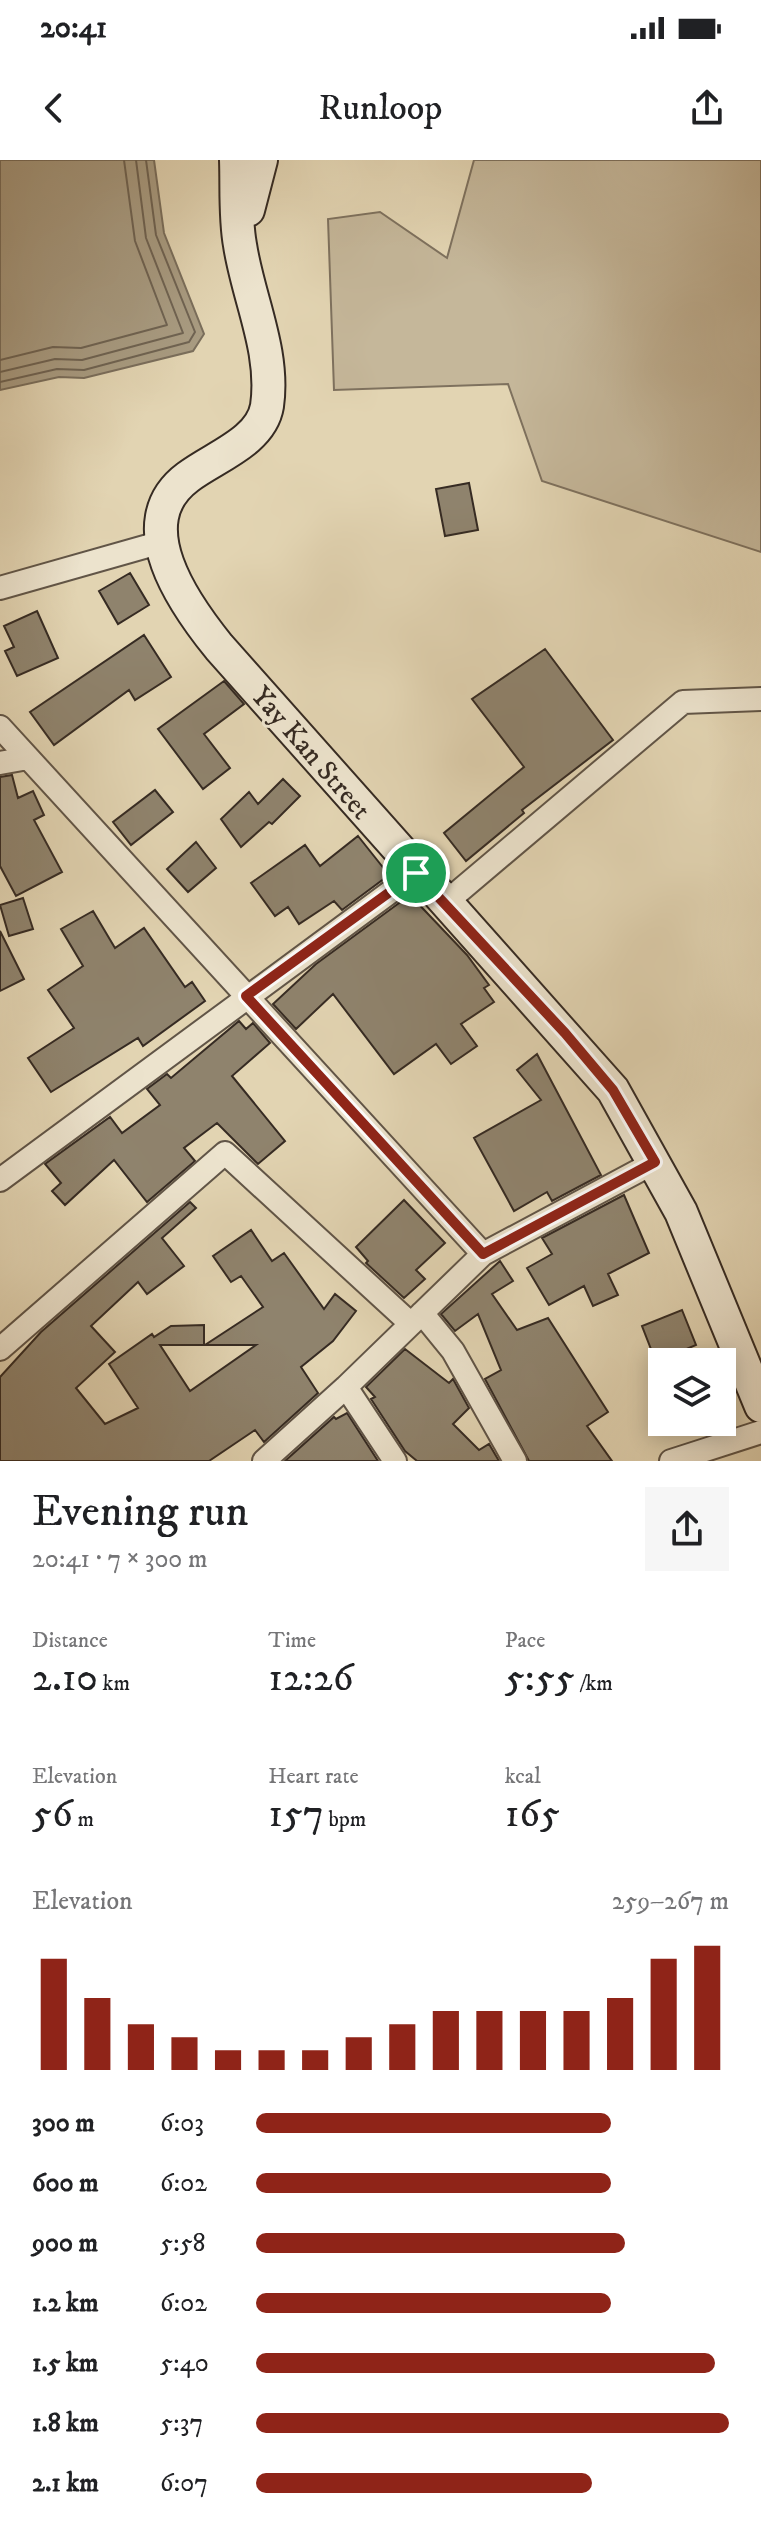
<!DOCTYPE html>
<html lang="en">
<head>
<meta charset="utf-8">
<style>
  :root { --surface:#fff; --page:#f6f6f6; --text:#202124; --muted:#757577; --accent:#8f2418 }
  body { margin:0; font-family:"IM FELL DW Pica",serif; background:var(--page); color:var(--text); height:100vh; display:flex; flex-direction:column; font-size:30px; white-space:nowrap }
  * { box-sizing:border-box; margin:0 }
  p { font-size:26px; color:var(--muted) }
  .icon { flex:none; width:44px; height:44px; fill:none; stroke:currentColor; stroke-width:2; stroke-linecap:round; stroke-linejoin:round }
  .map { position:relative; height:1301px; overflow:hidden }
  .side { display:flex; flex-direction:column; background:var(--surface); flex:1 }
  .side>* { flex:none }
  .buttons { position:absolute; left:648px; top:1188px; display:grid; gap:16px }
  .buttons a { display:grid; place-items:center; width:88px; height:88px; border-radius:0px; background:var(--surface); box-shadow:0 4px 20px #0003; font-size:40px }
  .pin { position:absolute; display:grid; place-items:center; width:68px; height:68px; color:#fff; margin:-34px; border:4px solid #fff; border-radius:50%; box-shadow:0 2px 8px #0007 }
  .round { display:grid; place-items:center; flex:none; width:84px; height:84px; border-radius:0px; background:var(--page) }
  .overview { display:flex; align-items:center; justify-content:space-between; height:136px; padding:0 32px }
  h1 { font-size:44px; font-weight:600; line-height:60px }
  .metrics { display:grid; grid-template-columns:repeat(3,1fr); gap:12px; height:136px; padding:8px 32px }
  .metrics div { display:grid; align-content:center }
  .metrics b { font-size:40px; font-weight:600 }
  .metrics small { font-size:22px; font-weight:400 }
  .metrics p { font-size:22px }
  .chart { height:224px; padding:16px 32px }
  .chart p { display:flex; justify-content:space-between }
  .chart svg { width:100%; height:144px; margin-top:8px; stroke:var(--accent); stroke-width:6 }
  ul { padding:0 32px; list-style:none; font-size:26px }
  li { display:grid; grid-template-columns:128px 96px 1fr; align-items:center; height:60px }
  li i { height:20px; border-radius:10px; background:var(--accent) }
  .status { display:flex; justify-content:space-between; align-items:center; height:56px; padding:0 40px; background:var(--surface); direction:ltr }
  .status svg { height:22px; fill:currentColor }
  header { display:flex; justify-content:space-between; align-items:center; height:104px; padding:0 32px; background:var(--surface); font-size:36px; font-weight:600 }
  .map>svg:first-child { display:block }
  .green { fill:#c5b79a; stroke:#7e715e; stroke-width:2 }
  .water { fill:#a89b81; stroke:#7a6e5b; stroke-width:2 }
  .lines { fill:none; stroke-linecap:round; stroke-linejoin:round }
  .shore { stroke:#6f6352; stroke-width:2 }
  .building { fill:#8f836d; stroke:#362b23; stroke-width:2 }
  .street-casing { stroke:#615547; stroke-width:26 }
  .secondary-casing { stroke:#362b23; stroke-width:36 }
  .street { stroke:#ece3cd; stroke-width:22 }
  .secondary { stroke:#ece3cd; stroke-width:32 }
  .route-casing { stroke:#fff; stroke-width:16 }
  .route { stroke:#8f2418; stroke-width:10 }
  .labels { text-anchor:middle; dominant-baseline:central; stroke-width:6; stroke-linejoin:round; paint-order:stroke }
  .street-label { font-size:28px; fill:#362b23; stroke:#ece3cd }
</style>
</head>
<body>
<div class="status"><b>20:41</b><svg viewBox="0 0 49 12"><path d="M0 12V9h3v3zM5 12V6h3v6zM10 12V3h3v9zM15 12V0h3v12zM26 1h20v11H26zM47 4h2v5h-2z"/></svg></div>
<header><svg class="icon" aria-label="back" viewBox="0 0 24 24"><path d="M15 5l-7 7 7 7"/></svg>Runloop<svg class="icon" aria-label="share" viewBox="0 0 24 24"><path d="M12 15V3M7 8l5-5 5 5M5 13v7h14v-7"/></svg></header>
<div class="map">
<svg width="761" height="1301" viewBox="0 0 761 1301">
  <rect width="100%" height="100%" fill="#e2d4b2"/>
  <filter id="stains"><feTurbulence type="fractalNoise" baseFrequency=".0025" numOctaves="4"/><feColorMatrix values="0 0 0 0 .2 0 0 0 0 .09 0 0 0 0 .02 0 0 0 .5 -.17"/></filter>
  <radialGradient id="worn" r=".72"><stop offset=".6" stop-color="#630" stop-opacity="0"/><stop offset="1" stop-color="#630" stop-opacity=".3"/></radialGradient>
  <path class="green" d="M474 0H761V392L542 321 508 224 334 230 328 59 380 52 447 98Z"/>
  <path class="water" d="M0 0H154L164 73 204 174 193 191 84 218 59 217 0 230Z"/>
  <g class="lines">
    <path class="shore" d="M0 200 53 187 81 188 167 165 135 81 124 0
      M0 212 55 199 82 200 183 173 146 78 136 0
      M0 222 57 209 84 210 189 182 195 172 156 75 146 0"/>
  </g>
  <path class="building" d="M469 323 478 370 445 376 436 329Z
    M130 413 149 445 118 464 99 431Z
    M37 451 58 498 17 516 5 491 14 487 4 466Z
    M144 475 171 517 135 540 129 530 54 585 30 552Z
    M545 489 613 580 522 650 524 653 466 701 444 673 524 607 472 539Z
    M224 521 244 544 204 574 230 608 203 629 158 569Z
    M12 615 18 638 33 631 44 655 34 660 62 712 16 736 0 706V617Z
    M283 619 300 636 272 664 269 662 241 687 221 659 249 632 258 644Z
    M155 630 173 652 131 685 113 662Z
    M358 676 389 715 342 750 334 741 299 764 288 747 275 756 251 723 305 685 320 706Z
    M196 682 216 708 188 732 167 709Z
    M410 735 467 795 489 825 484 828 494 842 461 864 477 886 451 904 436 884 394 914 333 834 296 869 273 844 316 804Z
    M23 738 33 769 9 776 0 745Z
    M93 751 115 788 144 768 185 827 192 822 205 841 143 886 138 878 51 932 28 898 74 868 48 830 83 806 61 769Z
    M0 771 24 819 0 831Z
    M239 861 246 869 253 863 270 883 232 916 285 981 258 1004 217 963 184 988 195 1001 147 1042 114 1000 65 1045 52 1031 61 1023 45 1004 110 957 122 973 160 945 147 929 167 914 171 918Z
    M537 894 601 1015 552 1041 547 1032 514 1051 474 978 541 940 517 910Z
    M624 1035 649 1093 608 1114 618 1135 593 1146 584 1126 549 1145 527 1108 552 1094 542 1078Z
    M404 1040 445 1083 416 1110 425 1119 404 1138 366 1103 368 1101 356 1087Z
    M190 1042 196 1048 162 1078 184 1106 147 1134 138 1122 91 1166 115 1192 76 1228 105 1264 138 1248 109 1204 152 1174 154 1177 171 1166 204 1165V1185H160L190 1231 256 1185H205L263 1147 241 1116 231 1122 213 1096 251 1070 272 1101 284 1093 324 1149 335 1134 356 1151 333 1181 301 1207 318 1233 264 1282 255 1270 209 1301H0V1217L41 1172Z
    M500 1101 513 1121 492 1134 517 1170 548 1158 608 1252 587 1266 612 1301H529L485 1219 501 1210 478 1154 455 1171 441 1154Z
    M682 1150 696 1185 656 1202 642 1166Z
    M405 1189 449 1223 453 1219 469 1248 453 1264 479 1290 489 1284 499 1301H417L405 1291 371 1239 375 1237 366 1227Z
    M347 1253 378 1301H285L334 1257 336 1259Z"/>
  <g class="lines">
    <defs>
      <path id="street" d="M0 428 162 382
        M0 567 483 1094
        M0 603 28 598
        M444 744 683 542 761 539
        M0 1020 416 713
        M422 1153 453 1191 515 1301
        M0 1189 225 993 411 1164
        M346 1227 395 1301
        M264 1301 346 1227 483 1094 655 1002
        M671 1301 761 1272"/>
      <path id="secondary" d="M236 0C237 28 235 58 240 85 248 138 275 191 267 246 261 282 214 297 188 317 126 363 185 445 219 487L613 930 681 1052 761 1246
        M248 50 261 0"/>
    </defs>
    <use href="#street" class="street-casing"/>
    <use href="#secondary" class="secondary-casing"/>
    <use href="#street" class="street"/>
    <use href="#secondary" class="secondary"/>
  </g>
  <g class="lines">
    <defs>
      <path id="route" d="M416 713 565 873 613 930 655 1002 483 1094 246 836Z"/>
    </defs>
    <use href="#route" class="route-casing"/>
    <use href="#route" class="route"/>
  </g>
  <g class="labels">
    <g class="street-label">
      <text transform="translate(311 593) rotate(49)">Yay Kan Street</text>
    </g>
  </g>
  <rect width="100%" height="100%" filter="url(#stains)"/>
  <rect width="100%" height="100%" fill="url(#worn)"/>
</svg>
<div class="buttons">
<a><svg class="icon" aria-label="layers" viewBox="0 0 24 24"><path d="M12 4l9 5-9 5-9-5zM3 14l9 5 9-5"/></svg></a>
</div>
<div class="pin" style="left:416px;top:713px;background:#1e9e55"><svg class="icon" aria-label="arrive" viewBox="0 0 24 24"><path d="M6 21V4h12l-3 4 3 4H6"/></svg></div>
</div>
<section class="side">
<div class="overview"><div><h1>Evening run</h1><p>20:41 · 7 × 300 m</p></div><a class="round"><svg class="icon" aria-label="share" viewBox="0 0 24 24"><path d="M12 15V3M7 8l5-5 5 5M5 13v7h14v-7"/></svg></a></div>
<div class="metrics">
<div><p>Distance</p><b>2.10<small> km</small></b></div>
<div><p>Time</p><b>12:26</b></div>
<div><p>Pace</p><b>5:55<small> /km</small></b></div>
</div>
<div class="metrics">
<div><p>Elevation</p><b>56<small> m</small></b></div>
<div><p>Heart rate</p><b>157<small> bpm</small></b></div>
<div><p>kcal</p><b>165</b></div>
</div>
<div class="chart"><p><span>Elevation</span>259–267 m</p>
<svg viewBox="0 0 160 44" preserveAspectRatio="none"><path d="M5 44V10M15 44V22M25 44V30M35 44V34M45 44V38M55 44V38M65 44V38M75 44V34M85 44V30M95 44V26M105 44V26M115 44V26M125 44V26M135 44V22M145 44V10M155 44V6"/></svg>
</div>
<ul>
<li><b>300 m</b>6:03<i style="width:75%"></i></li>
<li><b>600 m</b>6:02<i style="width:75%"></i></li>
<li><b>900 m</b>5:58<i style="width:78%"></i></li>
<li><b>1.2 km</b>6:02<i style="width:75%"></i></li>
<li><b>1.5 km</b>5:40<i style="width:97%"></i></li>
<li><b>1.8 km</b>5:37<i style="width:100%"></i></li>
<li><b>2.1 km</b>6:07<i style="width:71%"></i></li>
</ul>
</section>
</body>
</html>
